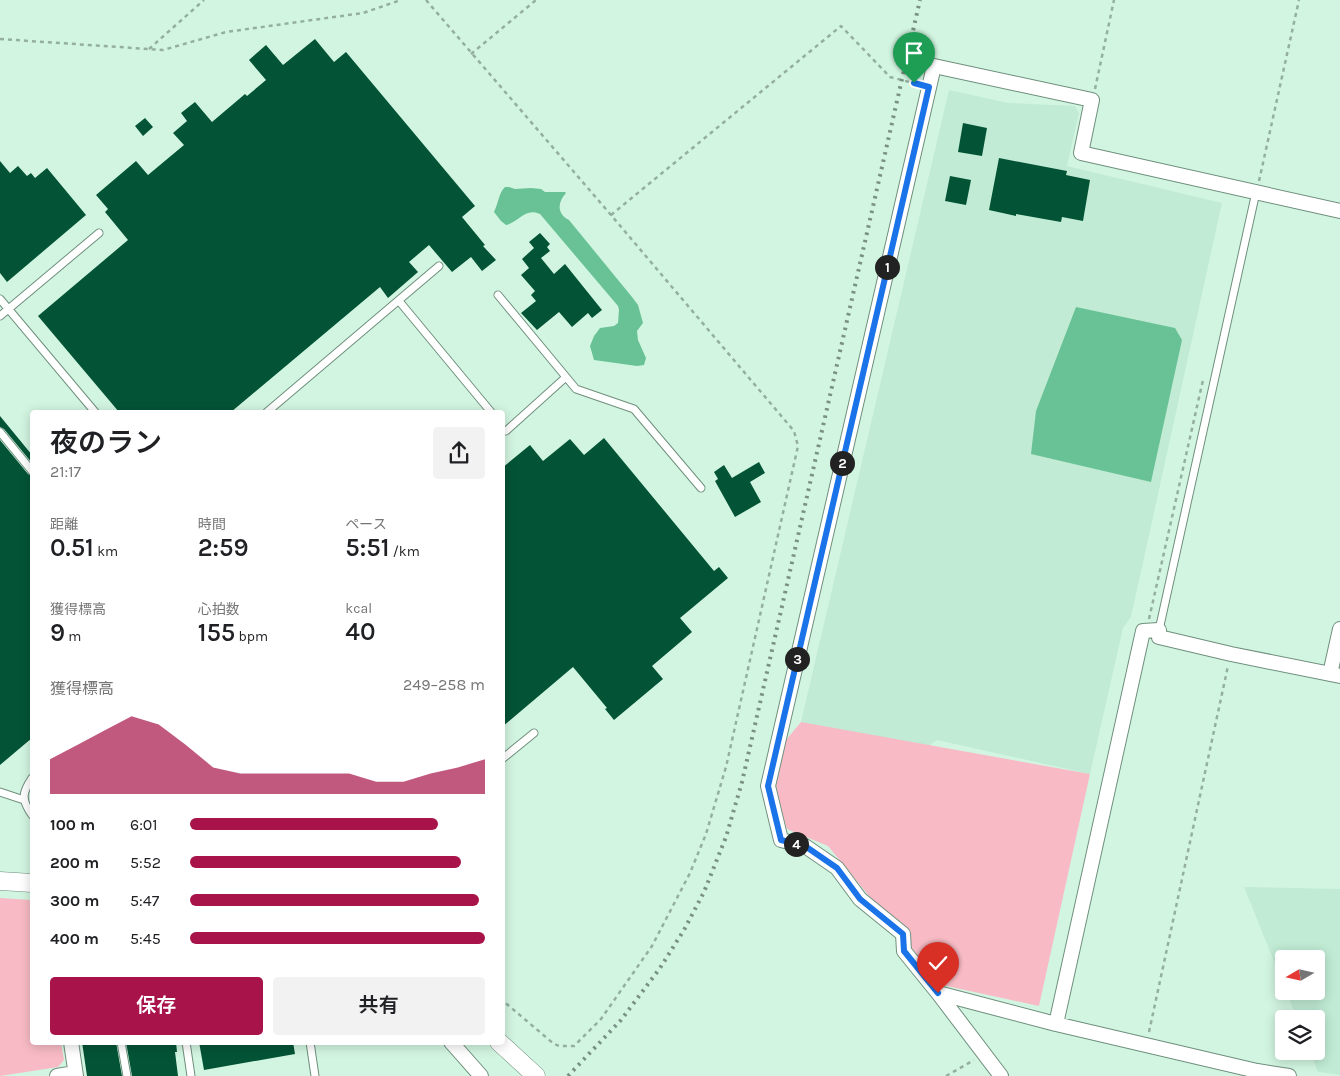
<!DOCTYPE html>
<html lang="ja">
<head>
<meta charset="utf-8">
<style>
  :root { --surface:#fff; --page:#f2f2f2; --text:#202124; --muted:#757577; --accent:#a8144a }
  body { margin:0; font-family:Karla,"Noto Sans JP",sans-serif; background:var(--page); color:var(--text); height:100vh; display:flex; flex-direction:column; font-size:19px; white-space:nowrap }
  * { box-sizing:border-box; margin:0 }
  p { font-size:16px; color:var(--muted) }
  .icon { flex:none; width:28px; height:28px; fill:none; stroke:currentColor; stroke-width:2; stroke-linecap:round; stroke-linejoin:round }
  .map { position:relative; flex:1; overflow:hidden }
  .side { position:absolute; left:30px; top:410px; width:475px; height:635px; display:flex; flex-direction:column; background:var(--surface); border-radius:5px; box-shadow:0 2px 12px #0003 }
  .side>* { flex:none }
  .needle { width:32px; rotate:261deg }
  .fabs { position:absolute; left:1275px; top:950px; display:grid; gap:10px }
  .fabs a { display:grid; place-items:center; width:50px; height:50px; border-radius:5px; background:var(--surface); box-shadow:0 2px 12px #0003; font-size:25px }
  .pin { position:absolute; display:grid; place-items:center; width:42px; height:42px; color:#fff; margin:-51px -21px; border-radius:50% 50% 50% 0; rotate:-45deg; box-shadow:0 0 5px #0007 }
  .pin .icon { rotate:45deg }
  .km { position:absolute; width:25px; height:25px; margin:-12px; border-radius:50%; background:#222; color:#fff; font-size:14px; line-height:25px; text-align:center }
  .round { display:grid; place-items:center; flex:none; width:52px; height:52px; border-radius:5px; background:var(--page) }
  .overview { display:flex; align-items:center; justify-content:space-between; height:85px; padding:0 20px }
  h1 { font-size:28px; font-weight:600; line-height:38px }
  .stats { display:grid; grid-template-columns:repeat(3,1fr); gap:8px; height:85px; padding:5px 20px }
  .stats div { display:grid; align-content:center }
  .stats b { font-size:25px; font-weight:600 }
  .stats small { font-size:14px; font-weight:400 }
  .stats p { font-size:14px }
  .chart { height:140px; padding:10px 20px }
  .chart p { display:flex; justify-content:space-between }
  .chart svg { width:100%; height:90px; margin-top:5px; fill:var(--accent); opacity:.7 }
  .cta { display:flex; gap:10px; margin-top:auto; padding:10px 20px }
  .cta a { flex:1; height:58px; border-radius:5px; background:var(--accent); color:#fff; font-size:20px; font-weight:600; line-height:58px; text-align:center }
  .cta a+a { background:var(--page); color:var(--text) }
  ul { padding:0 20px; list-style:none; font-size:16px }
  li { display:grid; grid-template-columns:80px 60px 1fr; align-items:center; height:38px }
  li i { height:12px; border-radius:6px; background:var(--accent) }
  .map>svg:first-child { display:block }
  .built { fill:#c1ebd4 }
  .green { fill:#f8bbc5 }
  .water { fill:#69c296 }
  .building { fill:#035436 }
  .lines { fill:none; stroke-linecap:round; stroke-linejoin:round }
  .service-casing { stroke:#6f8f7d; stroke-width:9 }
  .minor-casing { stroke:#6f8f7d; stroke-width:16 }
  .tertiary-casing { stroke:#6f8f7d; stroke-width:19 }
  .path { stroke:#94afa0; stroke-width:2.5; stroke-dasharray:4 4; stroke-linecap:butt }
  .service { stroke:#fff; stroke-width:7 }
  .minor { stroke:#fff; stroke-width:14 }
  .tertiary { stroke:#fff; stroke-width:18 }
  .rail { stroke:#799184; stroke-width:4; stroke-dasharray:2.5 5; stroke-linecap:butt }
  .route-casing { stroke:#fff; stroke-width:10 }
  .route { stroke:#1a73e8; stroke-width:6 }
</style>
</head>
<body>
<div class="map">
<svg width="1340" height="1076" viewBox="0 0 1340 1076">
  <rect width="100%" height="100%" fill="#d2f5e1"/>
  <path class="built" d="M949 90 1008 103 1075 106 1079 113 1067 166 1222 203 1131 617 1123 628 1090 774 937 740 923 750 801 722Z
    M1244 887 1340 889V1075L1318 1072 1310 1051H1316V1019H1297L1286 991H1316V959H1284V986Z"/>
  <path class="green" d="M801 722 1090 774 1039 1006 942 985 828 846 787 829 774 786 786 740Z
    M0 898 31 900 32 901V1042L61 1043 64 1060 58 1067 0 1076Z"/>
  <path class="water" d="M505 187H509L515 189 531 188 541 189 545 192H565L566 193C558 202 556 213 569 220L632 297 638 305 643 323 637 331 638 340 646 358 644 365 637 366 594 360 590 346 594 336 600 328 614 326 618 323 619 310 618 306 540 214C525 207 519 222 506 225L501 221 494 212C498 204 499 192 505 187Z
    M1076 307 1175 328 1182 340 1151 482 1031 454 1036 411Z"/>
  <path class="building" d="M315 39 334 62 346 52 475 206 462 217 485 245 483 246 496 260 482 271 471 257 452 272 429 245 409 262 418 272 388 298 380 287 231 412H119L38 316 128 240 105 212 108 209 96 195 136 161 148 175 184 145 173 133 187 121 181 113 195 102 212 122 245 94 247 96 266 80 249 60 266 45 283 65Z
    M145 118 153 127 143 136 135 126Z
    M963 123 987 128 982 156 958 152Z
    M999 158 1067 171 1066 175 1090 180 1083 221 1062 217 1061 222 1016 214V216L989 210Z
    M0 161 10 173 18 166 27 176 31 173 35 178 47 168 86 215 7 282 0 273Z
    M950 176 971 180 966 205 945 201Z
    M540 233 550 244 547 247 550 251 541 258 554 274 565 264 602 310 592 318 588 313 572 327 559 312 537 330 521 313 536 301 531 295 535 291 521 275 529 268 522 259 534 248 529 242Z
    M0 416 32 455V463L4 429 0 427Z
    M604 438 714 571 719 567 728 578 680 618 692 632 652 666 663 679 614 720 605 709 607 708 573 667 502 727V468L530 445 543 461 570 439 584 455Z
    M0 440 28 474 32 476V738L0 765Z
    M759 462 765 473 750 482 761 502 735 517 715 481 718 479 714 472 724 465 732 478Z
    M82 1042H116L122 1076H87Z
    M126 1042H176L177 1052H175L178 1076H132Z
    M199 1042H293L295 1054 204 1070Z"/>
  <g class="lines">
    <defs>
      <path id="service" d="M498 295 576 389 634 409 701 488
        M0 299 95 412
        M399 301 491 412
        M0 316 99 233
        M267 412 439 266
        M506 431 566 377
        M0 432 32 471
        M1159 630 1256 192
        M502 759 534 733
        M32 778C22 793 21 799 32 815
        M0 792 24 800
        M121 1042 127 1076
        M186 1042 191 1076
        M310 1042 315 1076"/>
      <path id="minor" d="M1330 674 1340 629
        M938 993 1056 1024 1257 1071 1289 1076
        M1056 1024 1143 631 1159 630V637L1231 654 1340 676
        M71 1042 76 1076
        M451 1042 481 1076
        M57 1076 75 1073
        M1001 1076 938 993 904 951 903 934 860 899 837 868 805 846 781 840 768 786 934 66 1092 100 1081 153 1340 211"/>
      <path id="tertiary" d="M0 881 32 883
        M499 1042 536 1076"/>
    </defs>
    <use href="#service" class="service-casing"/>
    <use href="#minor" class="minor-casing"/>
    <use href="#tertiary" class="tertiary-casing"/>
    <path class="path" d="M426 0 611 215 794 431 798 446 726 767 706 834 690 873 652 946 601 1019 574 1046H559L554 1044 502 1000
      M0 39 163 50 226 32 363 13 401 0
      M149 49 204 0
      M471 54 536 0
      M1095 89 1114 0
      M1259 181 1299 0
      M611 215 841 26 890 77 917 84
      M1149 619 1203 380
      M1149 1032 1228 666
      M946 1076 974 1060"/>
    <use href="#service" class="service"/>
    <use href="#minor" class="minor"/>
    <use href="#tertiary" class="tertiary"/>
    <path class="rail" d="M568 1076 621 1020 660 968 684 930 704 892 726 837 742 782 920 0"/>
  </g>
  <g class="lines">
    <defs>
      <path id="route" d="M914 83 929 87 768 786 781 840 805 846 837 868 860 899 903 934 904 951 938 993"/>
    </defs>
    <use href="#route" class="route-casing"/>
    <use href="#route" class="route"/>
  </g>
</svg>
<div class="fabs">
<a><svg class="needle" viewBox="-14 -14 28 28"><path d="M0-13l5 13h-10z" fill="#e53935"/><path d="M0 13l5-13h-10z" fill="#757577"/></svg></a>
<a><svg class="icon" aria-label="layers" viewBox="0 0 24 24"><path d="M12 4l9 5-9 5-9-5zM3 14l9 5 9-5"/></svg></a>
</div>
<div class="pin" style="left:914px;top:83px;background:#1e9e55"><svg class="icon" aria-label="arrive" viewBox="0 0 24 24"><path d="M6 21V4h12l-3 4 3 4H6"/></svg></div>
<div class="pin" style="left:938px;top:993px;background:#d93025"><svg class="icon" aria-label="check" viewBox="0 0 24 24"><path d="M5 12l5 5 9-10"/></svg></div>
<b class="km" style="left:887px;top:267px">1</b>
<b class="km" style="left:842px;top:463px">2</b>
<b class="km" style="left:797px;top:659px">3</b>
<b class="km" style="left:796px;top:844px">4</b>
<section class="side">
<div class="overview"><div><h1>夜のラン</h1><p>21:17</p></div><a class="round"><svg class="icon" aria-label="share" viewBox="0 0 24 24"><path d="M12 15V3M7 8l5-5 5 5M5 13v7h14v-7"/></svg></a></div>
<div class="stats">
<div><p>距離</p><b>0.51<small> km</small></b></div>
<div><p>時間</p><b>2:59</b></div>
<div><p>ペース</p><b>5:51<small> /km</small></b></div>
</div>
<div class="stats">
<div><p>獲得標高</p><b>9<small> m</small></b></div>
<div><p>心拍数</p><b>155<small> bpm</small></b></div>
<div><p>kcal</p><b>40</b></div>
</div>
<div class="chart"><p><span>獲得標高</span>249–258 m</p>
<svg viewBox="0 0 160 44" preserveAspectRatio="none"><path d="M0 44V27L10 20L20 13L30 6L40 10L50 20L60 31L70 34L80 34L90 34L100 34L110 34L120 38L130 38L140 34L150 31L160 27V44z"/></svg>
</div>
<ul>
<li><b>100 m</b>6:01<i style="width:84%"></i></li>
<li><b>200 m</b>5:52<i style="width:92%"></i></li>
<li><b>300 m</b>5:47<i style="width:98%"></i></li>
<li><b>400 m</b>5:45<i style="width:100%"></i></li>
</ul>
<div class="cta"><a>保存</a><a>共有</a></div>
</section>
</div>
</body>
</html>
